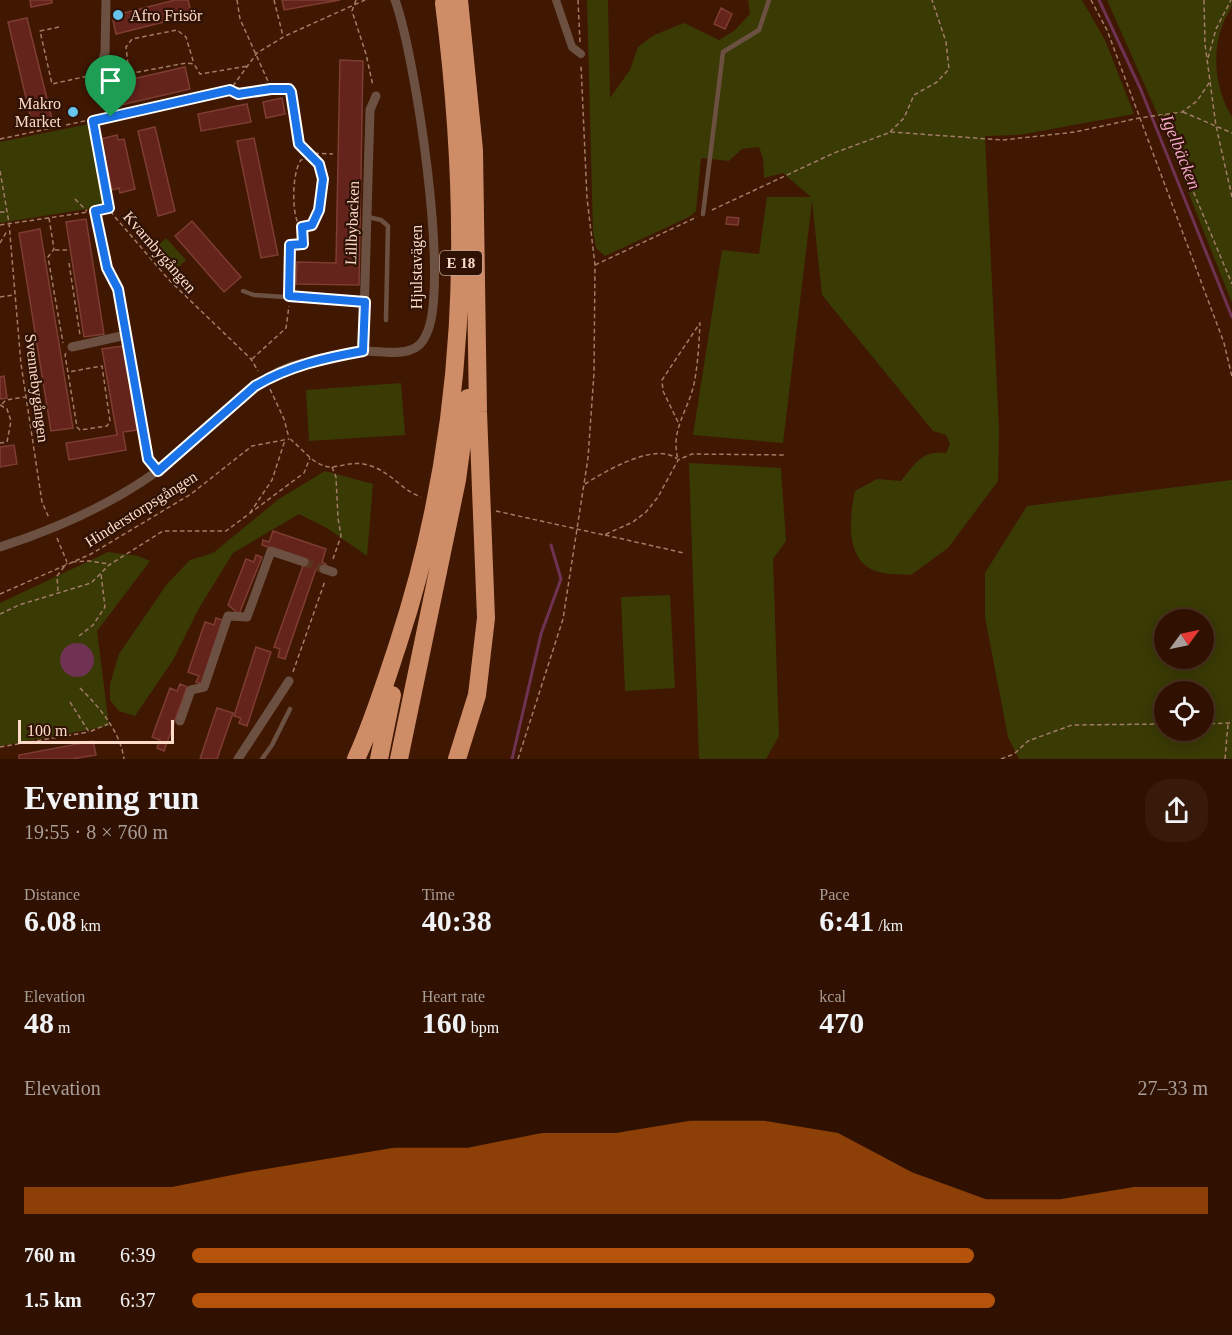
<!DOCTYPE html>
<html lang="en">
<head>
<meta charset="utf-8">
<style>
  :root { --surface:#301100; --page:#381a0a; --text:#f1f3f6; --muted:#a89d99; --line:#4b3122; --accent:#b45309 }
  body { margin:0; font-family:Georgia,serif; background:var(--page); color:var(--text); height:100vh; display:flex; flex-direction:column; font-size:22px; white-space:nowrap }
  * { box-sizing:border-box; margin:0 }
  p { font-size:20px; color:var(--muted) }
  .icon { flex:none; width:33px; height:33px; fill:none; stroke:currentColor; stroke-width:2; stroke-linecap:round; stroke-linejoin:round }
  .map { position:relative; height:759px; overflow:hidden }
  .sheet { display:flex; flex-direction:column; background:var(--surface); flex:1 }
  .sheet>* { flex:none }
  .needle { width:39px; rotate:57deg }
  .tools { position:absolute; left:1154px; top:609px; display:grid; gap:12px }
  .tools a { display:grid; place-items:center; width:60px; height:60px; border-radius:50%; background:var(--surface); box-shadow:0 3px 15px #0003,0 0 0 2px var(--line); font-size:30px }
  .scale { position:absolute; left:18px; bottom:15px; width:156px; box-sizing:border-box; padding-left:6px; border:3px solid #fedbc9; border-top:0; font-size:16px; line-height:21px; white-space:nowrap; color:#fedbc9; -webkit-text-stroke:4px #2f1202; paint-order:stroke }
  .pin { position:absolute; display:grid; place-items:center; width:51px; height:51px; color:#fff; margin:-62px -26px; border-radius:50% 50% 50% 0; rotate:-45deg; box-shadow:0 0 6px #0007 }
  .pin .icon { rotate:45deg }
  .round { display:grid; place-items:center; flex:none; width:63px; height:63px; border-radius:24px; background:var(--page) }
  .summary { display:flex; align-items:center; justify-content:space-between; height:102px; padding:0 24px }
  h1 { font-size:33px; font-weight:800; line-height:45px }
  .figures { display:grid; grid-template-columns:repeat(3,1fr); gap:9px; height:102px; padding:6px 24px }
  .figures div { display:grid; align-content:center }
  .figures b { font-size:30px; font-weight:800 }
  .figures small { font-size:16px; font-weight:400 }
  .figures p { font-size:16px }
  .chart { height:168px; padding:12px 24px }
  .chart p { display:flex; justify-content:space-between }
  .chart svg { width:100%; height:108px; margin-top:6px; fill:var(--accent); opacity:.7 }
  ul { padding:0 24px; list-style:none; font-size:20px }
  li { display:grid; grid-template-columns:96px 72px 1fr; align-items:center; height:45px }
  li i { height:15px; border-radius:8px; background:var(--accent) }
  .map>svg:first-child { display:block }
  .green { fill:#3a3a05; fill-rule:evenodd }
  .water { fill:#703252 }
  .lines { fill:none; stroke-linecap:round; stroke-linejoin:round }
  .stream { stroke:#703252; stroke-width:3 }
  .building { fill:#64231b; stroke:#7e3d33; stroke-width:1.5 }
  .minor-tunnel { stroke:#5c341e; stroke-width:9; stroke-dasharray:9 4.5; stroke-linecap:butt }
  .path { stroke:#a27c68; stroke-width:1.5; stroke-dasharray:4.5 3; stroke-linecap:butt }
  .service { stroke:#6c5142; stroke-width:4.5 }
  .pedestrian { stroke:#6c5142; stroke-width:8 }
  .minor { stroke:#6c5142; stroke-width:9 }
  .motorway { stroke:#ce8c67; stroke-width:18 }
  .route-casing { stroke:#fff; stroke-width:12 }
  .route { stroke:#1a73e8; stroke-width:8 }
  .poi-dot { fill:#66c4ef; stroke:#2f1202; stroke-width:2 }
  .labels { text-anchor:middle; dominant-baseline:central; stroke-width:4.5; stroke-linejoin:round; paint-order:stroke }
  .shield { fill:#2f1202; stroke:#c09f8d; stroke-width:1.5 }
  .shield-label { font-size:15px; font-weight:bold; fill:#fedbc9 }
  .poi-label { font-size:16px; fill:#fedbc9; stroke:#2f1202; text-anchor:start }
  .street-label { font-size:16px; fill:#fedbc9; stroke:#2f1202 }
  .water-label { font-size:18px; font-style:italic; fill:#f5a8cc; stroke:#2f1202 }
</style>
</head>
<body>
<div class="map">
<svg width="1232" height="759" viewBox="0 0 1232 759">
  <rect width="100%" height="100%" fill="#401700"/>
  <path class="green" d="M587 0H608L610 98 630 70 638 47 654 35 684 23 719 40 734 31 750 14 748 0H1082L1105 40 1134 114 1019 135 985 136 999 430 998 481 948 548 911 575C902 574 892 575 883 573 844 566 849 519 855 491L877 479 901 481C915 464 922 450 946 453L950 444 946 435 933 431 822 295 812 201 783 443 693 435 722 250 759 254 767 197H811L783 173 764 178 763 158 759 147 742 149 729 161 701 158 696 211 689 217 605 256 596 248 593 232Z
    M1107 0H1232C1232 11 1228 12 1224 21 1211 52 1215 89 1232 117V303L1157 113Z
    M89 124 105 206 0 223V142Z
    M166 238 186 260 171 274 151 252Z
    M401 383 405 435 309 441 306 390Z
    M689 463 781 468 786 541 773 559 779 736 766 759H699Z
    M325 471 373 484 367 556 327 528 299 514 233 553 199 608 173 660 135 716 119 711 110 700V684L119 654 167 584 190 560 213 553 279 499Z
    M1232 480V759H1019L1008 737 985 617V573L1027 506ZM1164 620H1203V658H1164ZM1164 692H1203V730H1164Z
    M108 552 138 556 150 561 97 631 109 726 0 746V603Z
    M670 595 675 688 625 691 621 597Z"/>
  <path class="water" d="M60 660a17 17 0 1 1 34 0a17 17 0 1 1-34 0Z"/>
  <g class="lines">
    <path class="stream" d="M1099 0 1141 90 1232 317
      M512 759 541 634 561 579 551 545"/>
  </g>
  <path class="building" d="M30 0H52V3L31 7Z
    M175 0H188L192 15 116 34 112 16Z
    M282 0H340L284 10Z
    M721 8 732 14 725 29 714 24Z
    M27 18 52 119 32 123 8 22Z
    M340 60 363 61 359 285 296 284 297 262 336 263Z
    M185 67 190 89 116 106 111 84Z
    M282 98 285 114 266 118 263 102Z
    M247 104 251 122 201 131 198 114Z
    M155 127 175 211 158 216 138 131Z
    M117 135 118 140 124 139 135 189 120 193 119 188 112 190 101 139Z
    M254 138 278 255 261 258 237 141Z
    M727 217 739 218 738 225 726 224Z
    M86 219 104 334 84 337 66 222Z
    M192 221 241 277 224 292 175 236Z
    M40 229 73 428 51 431 19 233Z
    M123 346 137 430 123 432 126 450 69 460 66 443 117 435 102 349Z
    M4 376 7 398 0 399V377Z
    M14 445 17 464 0 467V447Z
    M273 531 326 549 322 562 326 564 323 572 316 569 285 659 278 657 280 649 274 647 305 560 262 545 263 540 269 542Z
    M256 555 262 557 239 614 228 605 246 559 254 562Z
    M216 618 223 620 202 684 196 682 199 676 188 672 205 622 214 625Z
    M256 647 271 652 247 726 239 723 241 718 234 716Z
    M180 684 187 687 164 751 157 748 160 740 152 737 170 688 177 691Z
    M217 708 233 713 217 759H200Z
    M93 741 96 755 72 759H19V755Z"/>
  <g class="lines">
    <path class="minor-tunnel" d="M304 562 324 569"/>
    <path class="path" d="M237 0 240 19 271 88
      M274 0 283 36
      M356 0 352 11 366 54 373 86
      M578 0 580 42
      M1091 0 1107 30 1224 343 1232 377
      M1204 0 1205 44 1216 126 1232 197
      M59 27 40 31 52 84 88 76
      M114 57 129 64 133 73 186 63 194 64 200 74 248 66
      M1208 58 1216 29 1231 0
      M128 64 126 47 132 39 177 30 186 37 194 64
      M104 81 109 88 111 116
      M109 87 111 66
      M231 90 238 94 289 89C301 106 291 130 301 148L310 153 333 154
      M1183 112 1232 133
      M1165 115 1168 131 1232 284
      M93 123 109 209 115 217 170 281 251 359 258 371
      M890 132 904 118 914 95 937 82 949 69 946 42 932 0
      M0 139 230 90 257 53 285 36 365 0
      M310 158 301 160C292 172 291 215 300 227L312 225C323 208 325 183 319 164L310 158V153
      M0 171 9 223 21 364 42 502 49 518
      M75 199 87 211
      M712 210 834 153 891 132 1003 140 1075 132 1139 118 1182 112 1197 101 1211 80
      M0 212H7
      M95 212 105 257
      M49 218 54 249 48 257 63 343
      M0 225 109 209
      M0 243 7 231
      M55 250H68
      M69 263 80 335
      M595 265 697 217
      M289 290 290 245 303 244 302 228
      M0 297 14 295
      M66 353 65 355 77 427 80 430 107 426 110 421 102 366 68 372
      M252 359 286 328 289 306
      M270 389 284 419 289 438
      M2 404 6 400 25 397
      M0 405 7 409 11 421 7 442 0 443
      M678 422 663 391 662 380 700 323C699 343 698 364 694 384 688 411 670 430 678 459
      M290 439C302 448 315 468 332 467 349 465 355 460 374 467 392 474 402 490 421 497
      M332 467 336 477 338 518 341 536 332 562
      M585 484C604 472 656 441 677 459
      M496 511 604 535 633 522 646 512 658 497 678 460 692 454 786 455
      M250 513 272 480 285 440
      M605 535 684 553
      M57 538 67 562
      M72 562 89 561 109 564
      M58 591 57 576 67 563
      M0 594 91 554 191 494 252 446 289 439
      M0 614 19 605 91 583 109 565 163 531H226L304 473 310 458
      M79 636 93 625 105 607 101 574
      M293 672 325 581
      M80 688C100 708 120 731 124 759
      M70 702 89 732 108 724
      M1203 724 1232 723
      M0 747 89 732
      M518 759 563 619 588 458 594 373 595 265 587 198 581 65
      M1001 759 1014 754 1028 741 1072 725 1164 724
      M1225 759 1228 724"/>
    <path class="service" d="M703 214 723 52 759 30 769 0
      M368 217 381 220 388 226 386 320
      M243 291 254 295 365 302
      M262 759 272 745 290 709"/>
    <path class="pedestrian" d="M556 0 572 47 581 54"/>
    <path class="minor" d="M98 73 105 53 106 0
      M107 268 118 289 148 459 158 471
      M72 347 126 335
      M363 351 370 110 376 96
      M0 547C62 527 126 498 177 456 216 424 251 375 303 363 323 358 345 352 365 351 379 351 397 355 410 350 418 348 423 342 426 335 451 288 415 54 395 0
      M324 569 333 572
      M180 721 191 690 204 687 228 616 247 617 271 551 304 562
      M238 759 289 681"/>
    <path class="motorway" d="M356 759C373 722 385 683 398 644 468 431 472 224 444 3
      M379 759 392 695
      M399 759 457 480 468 398
      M457 759 477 695 486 618 478 412 474 150 459 0"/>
  </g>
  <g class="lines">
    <defs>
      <path id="route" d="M271 89H289L291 92 299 144 319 164 323 179 319 210 312 225 302 227 303 244 290 245 289 296 365 302 363 351C324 358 289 366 255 386L158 471 148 459 118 289 107 268 95 211 109 208 93 121 230 90 238 94Z"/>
    </defs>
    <use href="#route" class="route-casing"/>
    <use href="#route" class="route"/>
  </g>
  <g class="poi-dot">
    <circle cx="118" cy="15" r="6"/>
    <circle cx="73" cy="112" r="6"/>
  </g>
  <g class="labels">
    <rect class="shield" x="440" y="251" width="42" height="24" rx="4.5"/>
    <g class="shield-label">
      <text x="461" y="263">E 18</text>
    </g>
    <g class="poi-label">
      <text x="130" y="15">Afro Frisör</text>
      <text x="61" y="103" text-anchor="end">Makro<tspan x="61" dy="18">Market</tspan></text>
    </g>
    <g class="street-label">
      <text transform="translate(352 223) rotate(-88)">Lillbybacken</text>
      <text transform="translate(160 252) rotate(49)">Kvarnbygången</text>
      <text transform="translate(416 267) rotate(-90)">Hjulstavägen</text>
      <text transform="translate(37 388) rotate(83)">Svennebygången</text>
      <text transform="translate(141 509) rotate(-32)">Hinderstorpsgången</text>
    </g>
    <g class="water-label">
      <text transform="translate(1181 152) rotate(68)">Igelbäcken</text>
    </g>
  </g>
</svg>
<div class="tools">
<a><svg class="needle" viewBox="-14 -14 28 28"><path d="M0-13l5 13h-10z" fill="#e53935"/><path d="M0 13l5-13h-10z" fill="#a89d99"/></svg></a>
<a><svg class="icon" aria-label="locate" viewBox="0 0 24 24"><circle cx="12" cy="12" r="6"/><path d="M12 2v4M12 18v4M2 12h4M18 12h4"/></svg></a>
</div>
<div class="scale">100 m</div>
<div class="pin" style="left:111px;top:117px;background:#1e9e55"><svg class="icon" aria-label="arrive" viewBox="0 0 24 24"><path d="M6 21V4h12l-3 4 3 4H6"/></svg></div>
</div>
<section class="sheet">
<div class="summary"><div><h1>Evening run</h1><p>19:55 · 8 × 760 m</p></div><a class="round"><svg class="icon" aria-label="share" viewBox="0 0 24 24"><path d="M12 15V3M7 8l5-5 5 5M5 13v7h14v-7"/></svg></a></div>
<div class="figures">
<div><p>Distance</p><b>6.08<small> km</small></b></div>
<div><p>Time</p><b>40:38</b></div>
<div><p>Pace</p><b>6:41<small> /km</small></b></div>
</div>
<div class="figures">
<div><p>Elevation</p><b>48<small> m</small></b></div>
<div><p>Heart rate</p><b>160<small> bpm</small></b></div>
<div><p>kcal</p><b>470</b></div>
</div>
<div class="chart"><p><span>Elevation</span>27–33 m</p>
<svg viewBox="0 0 160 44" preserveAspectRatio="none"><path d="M0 44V33L10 33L20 33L30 27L40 22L50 17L60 17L70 11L80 11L90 6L100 6L110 11L120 27L130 38L140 38L150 33L160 33V44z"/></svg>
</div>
<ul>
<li><b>760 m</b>6:39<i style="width:77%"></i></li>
<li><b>1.5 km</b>6:37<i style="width:79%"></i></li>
</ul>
</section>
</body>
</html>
